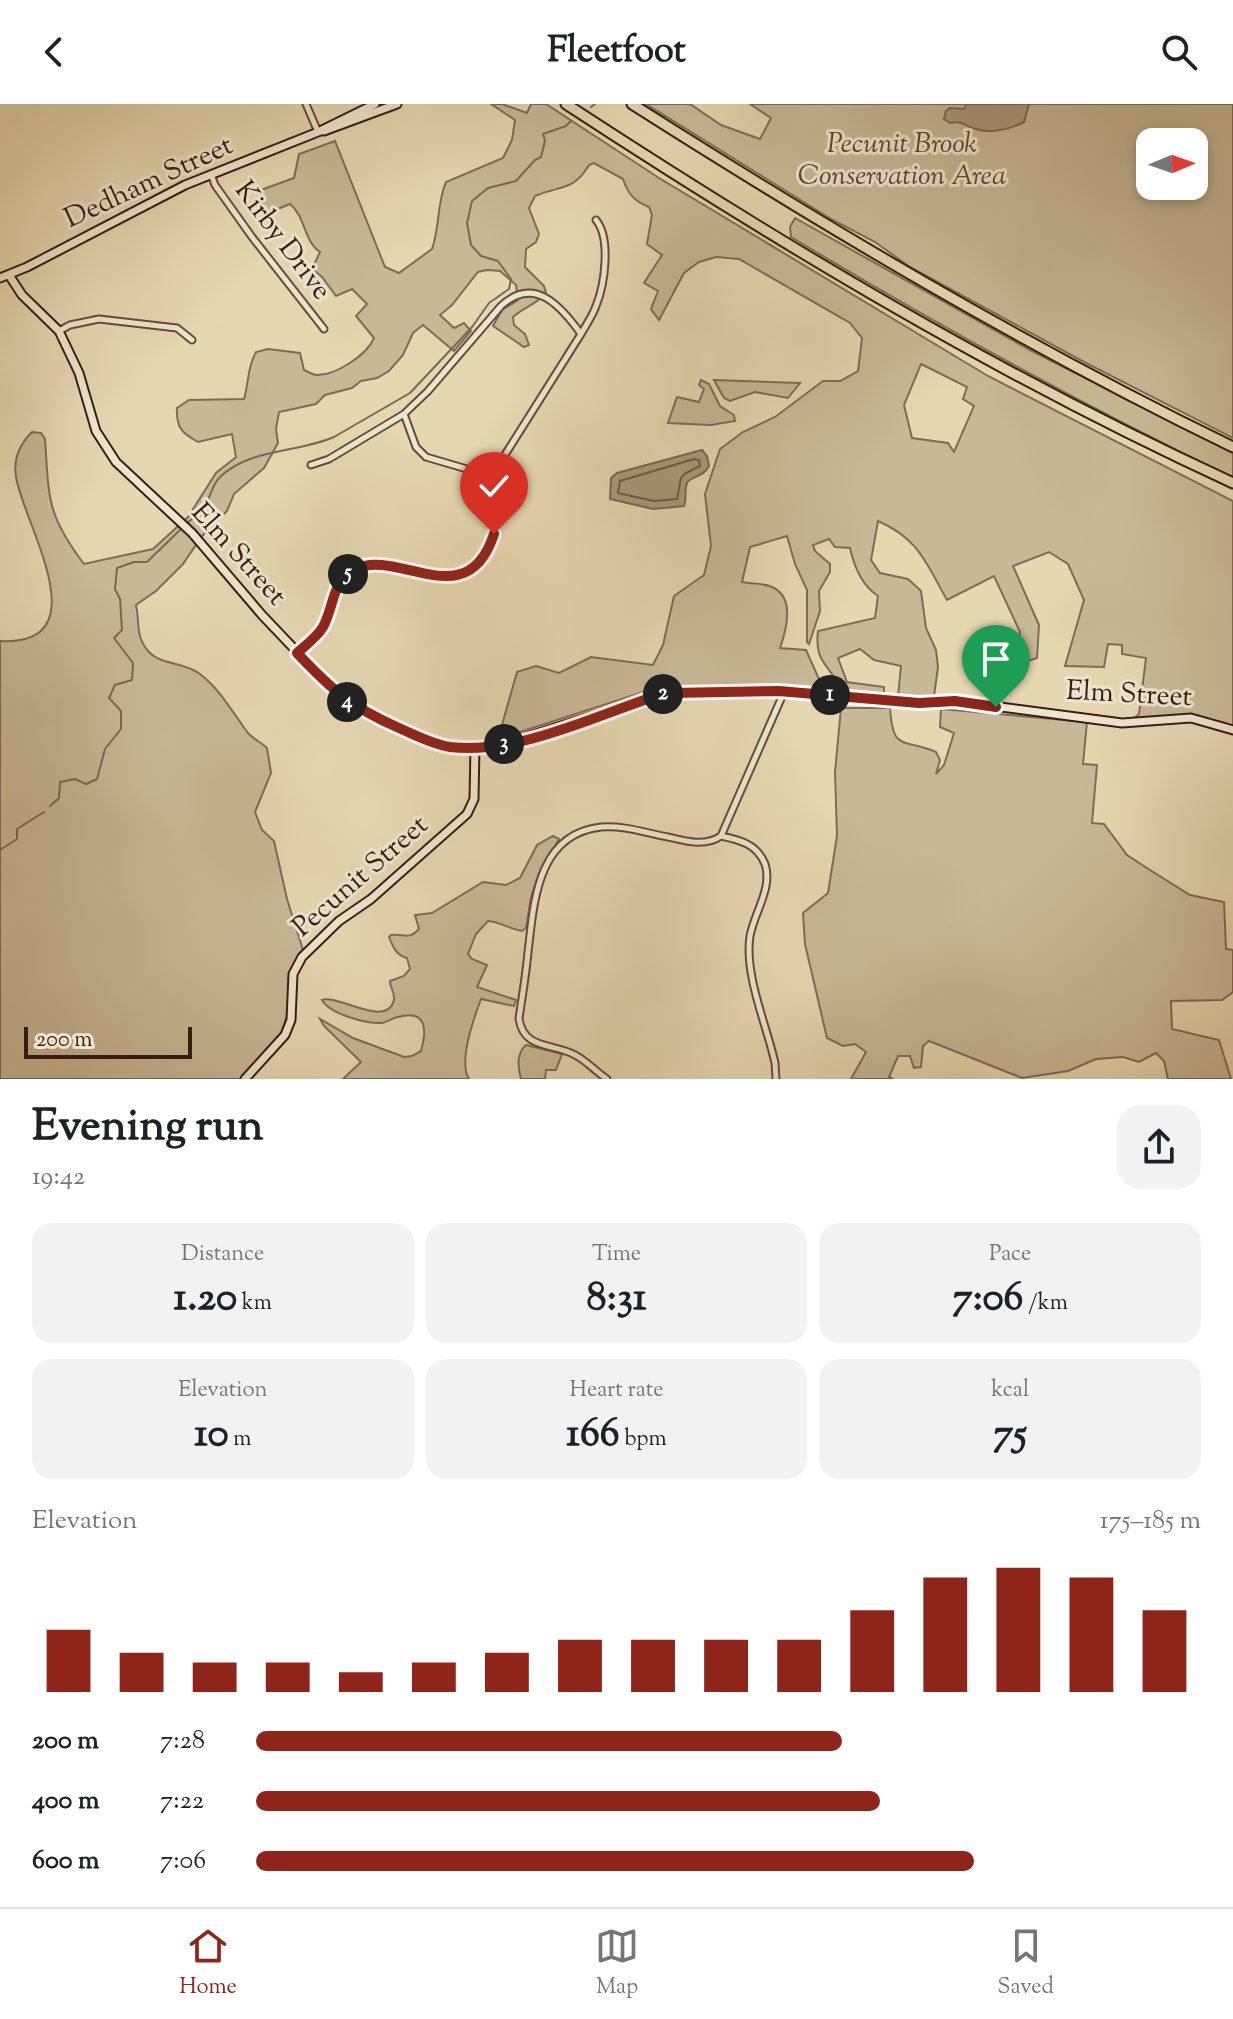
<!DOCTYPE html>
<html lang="en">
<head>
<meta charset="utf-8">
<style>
  :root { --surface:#fff; --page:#f2f2f2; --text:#202124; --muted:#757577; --line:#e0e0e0; --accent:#8f2418 }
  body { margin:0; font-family:"Sorts Mill Goudy",serif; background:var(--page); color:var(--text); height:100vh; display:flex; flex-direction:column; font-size:30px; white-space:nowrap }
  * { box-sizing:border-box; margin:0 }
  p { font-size:26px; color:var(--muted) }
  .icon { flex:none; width:44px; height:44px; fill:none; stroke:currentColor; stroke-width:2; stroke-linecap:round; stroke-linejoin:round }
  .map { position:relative; height:975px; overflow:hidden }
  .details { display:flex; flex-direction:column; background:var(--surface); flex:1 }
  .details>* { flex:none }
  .needle { width:52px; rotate:88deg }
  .controls { position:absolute; left:1136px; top:24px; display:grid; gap:16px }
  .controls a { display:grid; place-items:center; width:72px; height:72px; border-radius:16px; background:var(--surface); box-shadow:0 4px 12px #0003; font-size:40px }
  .scale { position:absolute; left:24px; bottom:20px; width:168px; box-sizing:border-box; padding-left:8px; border:4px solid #371e15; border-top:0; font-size:22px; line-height:28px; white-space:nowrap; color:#371e15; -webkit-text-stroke:6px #efe5cc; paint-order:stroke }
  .pin { position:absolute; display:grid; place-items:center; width:68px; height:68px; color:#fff; margin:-82px -34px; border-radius:50% 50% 50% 0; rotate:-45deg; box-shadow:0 0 8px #0007 }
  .pin .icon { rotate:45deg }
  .km { position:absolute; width:40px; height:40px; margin:-20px; border-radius:50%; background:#222; color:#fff; font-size:22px; line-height:40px; text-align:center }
  .round { display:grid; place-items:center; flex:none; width:84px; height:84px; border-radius:24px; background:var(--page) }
  .headline { display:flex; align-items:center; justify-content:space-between; height:136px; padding:0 32px }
  h1 { font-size:44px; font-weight:800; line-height:60px }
  .stats { display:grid; grid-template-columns:repeat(3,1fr); gap:12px; height:136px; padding:8px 32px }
  .stats div { display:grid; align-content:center; border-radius:20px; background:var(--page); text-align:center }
  .stats b { font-size:40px; font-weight:800 }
  .stats small { font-size:22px; font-weight:400 }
  .stats p { font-size:22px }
  .chart { height:224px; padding:16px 32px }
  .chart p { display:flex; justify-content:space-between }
  .chart svg { width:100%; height:144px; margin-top:8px; stroke:var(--accent); stroke-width:6 }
  ul { padding:0 32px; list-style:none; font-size:26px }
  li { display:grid; grid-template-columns:128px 96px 1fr; align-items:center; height:60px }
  li i { height:20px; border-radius:10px; background:var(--accent) }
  header { display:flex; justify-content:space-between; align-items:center; height:104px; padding:0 32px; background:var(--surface); font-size:36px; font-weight:800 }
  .tabs { display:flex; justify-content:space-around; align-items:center; height:112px; border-top:2px solid var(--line); background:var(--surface); font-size:22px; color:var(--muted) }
  .tabs a { display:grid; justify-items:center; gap:4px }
  .tabs .active { color:var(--accent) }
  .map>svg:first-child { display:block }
  .green { fill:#c8b896; stroke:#806b56; stroke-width:2; fill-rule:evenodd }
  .water { fill:#aa987c; stroke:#7c6753; stroke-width:2 }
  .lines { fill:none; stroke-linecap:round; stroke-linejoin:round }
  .shore { stroke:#705b48; stroke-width:2 }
  .stream { stroke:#7c6753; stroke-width:2 }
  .street-casing { stroke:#634c3c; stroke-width:9 }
  .secondary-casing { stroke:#371e15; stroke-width:11 }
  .highway-casing { stroke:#371e15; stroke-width:13 }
  .street { stroke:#efe5cc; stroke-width:5 }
  .secondary { stroke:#efe5cc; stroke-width:7 }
  .highway { stroke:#e6d7b1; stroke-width:9 }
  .route-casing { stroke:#fff; stroke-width:16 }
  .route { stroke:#8f2418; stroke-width:10 }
  .labels { text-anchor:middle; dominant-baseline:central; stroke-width:6; stroke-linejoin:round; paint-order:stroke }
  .park-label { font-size:28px; font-style:italic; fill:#5b4435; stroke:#efe5cc }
  .street-label { font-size:28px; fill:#371e15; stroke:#efe5cc }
</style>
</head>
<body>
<header><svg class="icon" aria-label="back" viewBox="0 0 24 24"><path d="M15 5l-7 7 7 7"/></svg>Fleetfoot<svg class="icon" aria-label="search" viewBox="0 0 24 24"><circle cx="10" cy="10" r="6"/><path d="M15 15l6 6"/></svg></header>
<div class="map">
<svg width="1233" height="975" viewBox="0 0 1233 975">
  <rect width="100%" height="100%" fill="#e6d7b1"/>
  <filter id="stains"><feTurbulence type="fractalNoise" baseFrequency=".0025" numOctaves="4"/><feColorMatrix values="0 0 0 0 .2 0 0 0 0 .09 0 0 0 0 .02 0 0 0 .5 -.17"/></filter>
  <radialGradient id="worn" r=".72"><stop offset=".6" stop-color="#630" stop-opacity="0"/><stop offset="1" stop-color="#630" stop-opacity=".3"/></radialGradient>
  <path class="green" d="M491 0H502L527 9 531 0H546L659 74 988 272 1233 397V622C1199 609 1168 610 1132 616L1139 610 1146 554 1122 550V541L1108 540 1104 563 1065 562 1084 496 1068 460 1049 448 1013 462 1039 521 1037 554 1013 562 1020 528 994 472 947 496C926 459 919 435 878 417L871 456 880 469 908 475 921 487 926 524 936 546 938 563 934 592 898 593 901 562 874 556 860 545 838 554 847 578 884 583V589L842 587C830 560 814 560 818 527L875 514 878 492C861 481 854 462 850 444L835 443 829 435 813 441 815 447 830 460V468L819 487 820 507 809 540 807 538V486L795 460 787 432 750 443 742 478C751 480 767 479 774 484 795 495 786 527 780 544L806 546 823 584 761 581 653 585 498 635 517 568 536 562 559 569 591 553 653 561 663 541 674 492 704 471 711 442 705 390 720 345 743 328 775 313 823 277H840L858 267 862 234 850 219 739 155 716 153 699 158 684 169 659 216 651 205 658 187 644 179 662 151 647 140 652 111 649 103C634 97 628 90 623 75L594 59 589 61C574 87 561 81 535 92L529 104 539 130 536 138 526 145 525 163 544 182 546 189C537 200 524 203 513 213L514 221 525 230 529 241 524 243 493 222 502 206 518 196 516 181 500 167 487 166 478 168 452 201 440 211 454 224 464 219 471 227 454 247 423 221 413 229 403 251 389 267 377 274 361 277 352 284 325 291 316 300 279 308 276 325 278 339 264 364 234 390 227 407 202 432 183 460 156 487 136 501C140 519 135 533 149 548 161 561 185 558 200 570 220 585 233 609 248 629 253 635 261 638 267 644L271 669 255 708 262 726 274 737 287 795 303 846 289 870 288 908 281 930 240 975H0V537C102 542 23 419 16 373 13 355 20 340 32 328L41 329 45 335C49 393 46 410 84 460L153 445 188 413 216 369 236 353 232 330 198 338C182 329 176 324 177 304L189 296 244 295C249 278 247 264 256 248L268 245 300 249 304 266C308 268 312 270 316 271 335 272 367 251 374 234L356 212 367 200 352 185 336 192 322 173 312 165 320 148C303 136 306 113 290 100L263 111 261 86 294 74 299 50 335 37 385 163 399 169 432 145C440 122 437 98 446 78L503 54 512 36 515 16ZM921 260 967 283 963 295 974 302 954 348 948 339 912 334 904 301Z
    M646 0H690L721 21 760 35 771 14 750 0H992L980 26 992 27 1018 21 1029 0H1233V334L1084 258 910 163 875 138 831 115ZM1150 38H1194V82H1150Z
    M795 114 1030 246 1233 349V374C1081 300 935 220 791 133L790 123Z
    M701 276 709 280 720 302 734 311 735 317 711 321 668 319 677 293 699 298 704 285 699 281Z
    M714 276 800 279 788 294 755 288 730 297 724 294Z
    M841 604H890C893 648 902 634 936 648L940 656 936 670 944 661 954 629 940 623 941 605 1087 618 1083 660 1097 661 1092 719 1104 720 1127 751 1150 766 1190 791 1224 798 1226 845 1233 846V888L1222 896 1171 897 1172 925 1219 936 1231 975H1168L1164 957 1156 949 1139 958 1123 953 1096 955 1068 967 1022 974 929 937 923 942 921 963 914 964 910 952H898L889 973 893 975H851L866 948 855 940 843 942 827 934 805 840 803 809 828 789 837 732 835 668Z
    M553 732 559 735C550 751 540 766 534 784 529 796 529 811 526 824L522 827C510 825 500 818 488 817L476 830 468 850 472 855 487 861 477 883 516 896 514 902 481 895C474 914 458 957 469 975H343L361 958 324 922 320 915 353 934 404 953 412 952 421 947C427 926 427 905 398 913 391 914 387 919 380 919 364 919 330 910 322 896 338 890 387 925 394 896 395 888 390 884 390 877L404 872 410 865 407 854C396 851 393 843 389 833L391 831C404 829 408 837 419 825L415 811 432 809 483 778 506 781 520 774 537 741Z
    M526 941 562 950 556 966H546L545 975H521C518 963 516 950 526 941Z"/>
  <path class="water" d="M967 0H1029L1024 18C1010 25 991 30 976 25 964 22 962 16 950 19L944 15 946 7 950 4 964 5Z
    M702 346 707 352 709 362C703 374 690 372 687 379 684 386 687 395 684 402L653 405 610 395 611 374 617 369Z"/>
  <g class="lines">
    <path class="shore" d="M694 355 699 356 700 362 686 369 681 374 677 395 654 397 618 389 620 377Z"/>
    <path class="stream" d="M591 3 595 0
      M187 419C192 415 198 411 202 407 210 397 211 381 220 373 250 344 298 349 334 333L410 289 472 223 489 199 509 185 511 175 498 157 481 152 471 141 467 119 472 97 488 84 516 77 535 56 541 53 545 37 543 30 566 22 571 17
      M50 702 59 694 60 678 75 675 86 680 97 675 105 645 121 625V607L109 594 115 581 132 576 133 559 114 534 122 526 120 495 115 485 117 464 134 458H147L182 424
      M0 746 17 735V725L44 708"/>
    <defs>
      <path id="street" d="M306 0 318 28
        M211 70 215 81 252 133 324 225
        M59 227 70 221 99 215 177 224 192 236
        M581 230C586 221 593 211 596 202 605 180 611 134 596 116
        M404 310 416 343 426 353 494 373
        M298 548C307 540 317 533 323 522 334 502 332 476 355 465 399 445 462 509 492 437 501 414 490 388 496 365L581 230C561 202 534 171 501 202L428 287 404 310 329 355 311 361
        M721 732C740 736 757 740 765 760 773 784 754 809 750 832 744 871 767 922 775 959L776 975
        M607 975C596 968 587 957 575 951 553 939 524 946 519 915 522 893 526 871 528 848 534 798 537 730 601 723 623 721 646 729 668 733 685 737 705 743 721 732L784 588"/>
      <path id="secondary" d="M324 27 397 0
        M9 171 22 191 59 227 79 269 96 327 116 358 192 429 262 511 339 592 363 608 430 637 456 643 504 640 656 592 750 586 919 599 955 597 1122 619 1191 614 1233 626
        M0 174 27 163 185 81 318 28 375 0
        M245 975 285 931 291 916 293 870 302 853 339 817 371 795 467 710 474 695 475 643"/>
      <path id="highway" d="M566 0C780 140 1000 272 1233 379
        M632 0C827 124 1025 242 1233 343"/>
    </defs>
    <use href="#street" class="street-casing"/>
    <use href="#secondary" class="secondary-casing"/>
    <use href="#highway" class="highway-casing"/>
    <use href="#street" class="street"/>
    <use href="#secondary" class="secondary"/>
    <use href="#highway" class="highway"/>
  </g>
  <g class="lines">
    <defs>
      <path id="route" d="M494 430C467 513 399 444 355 465 332 476 334 503 323 523 317 533 306 541 297 549 332 586 351 603 399 624 415 631 432 640 450 643 516 651 595 612 656 592L672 589 779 587 919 599 955 597 996 603"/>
    </defs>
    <use href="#route" class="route-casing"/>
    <use href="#route" class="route"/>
  </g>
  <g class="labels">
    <g class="park-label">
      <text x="902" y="41">Pecunit Brook<tspan x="902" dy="32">Conservation Area</tspan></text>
    </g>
    <g class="street-label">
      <text transform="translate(149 79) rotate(-25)">Dedham Street</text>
      <text transform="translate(282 137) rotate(53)">Kirby Drive</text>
      <text transform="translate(238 451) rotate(48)">Elm Street</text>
      <text transform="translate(1129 591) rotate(3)">Elm Street</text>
      <text transform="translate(361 773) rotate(-41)">Pecunit Street</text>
    </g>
  </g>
  <rect width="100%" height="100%" filter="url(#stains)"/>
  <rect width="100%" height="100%" fill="url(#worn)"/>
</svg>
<div class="controls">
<a><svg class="needle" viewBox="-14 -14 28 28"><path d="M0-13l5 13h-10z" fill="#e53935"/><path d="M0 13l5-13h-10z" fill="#757577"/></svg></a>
</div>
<div class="scale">200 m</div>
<div class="pin" style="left:996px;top:603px;background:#1e9e55"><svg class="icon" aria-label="arrive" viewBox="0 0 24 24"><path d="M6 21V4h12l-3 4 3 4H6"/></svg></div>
<div class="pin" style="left:494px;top:430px;background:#d93025"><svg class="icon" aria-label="check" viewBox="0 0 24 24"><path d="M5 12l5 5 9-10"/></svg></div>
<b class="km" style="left:830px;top:591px">1</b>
<b class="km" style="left:663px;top:590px">2</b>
<b class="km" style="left:504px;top:640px">3</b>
<b class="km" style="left:347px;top:598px">4</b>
<b class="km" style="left:348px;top:470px">5</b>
</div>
<section class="details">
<div class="headline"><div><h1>Evening run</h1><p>19:42</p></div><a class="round"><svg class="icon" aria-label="share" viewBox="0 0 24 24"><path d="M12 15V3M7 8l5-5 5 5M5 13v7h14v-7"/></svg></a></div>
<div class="stats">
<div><p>Distance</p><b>1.20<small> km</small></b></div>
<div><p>Time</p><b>8:31</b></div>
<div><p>Pace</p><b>7:06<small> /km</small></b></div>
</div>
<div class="stats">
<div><p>Elevation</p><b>10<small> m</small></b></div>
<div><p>Heart rate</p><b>166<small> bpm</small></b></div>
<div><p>kcal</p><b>75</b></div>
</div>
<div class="chart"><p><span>Elevation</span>175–185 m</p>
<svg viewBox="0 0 160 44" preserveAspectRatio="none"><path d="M5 44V25M15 44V32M25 44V35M35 44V35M45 44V38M55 44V35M65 44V32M75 44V28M85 44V28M95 44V28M105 44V28M115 44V19M125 44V9M135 44V6M145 44V9M155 44V19"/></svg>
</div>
<ul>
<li><b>200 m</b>7:28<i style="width:62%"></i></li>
<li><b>400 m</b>7:22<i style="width:66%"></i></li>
<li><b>600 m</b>7:06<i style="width:76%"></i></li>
</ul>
</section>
<nav class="tabs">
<a class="active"><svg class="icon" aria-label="home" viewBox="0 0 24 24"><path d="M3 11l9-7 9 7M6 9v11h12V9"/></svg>Home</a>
<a><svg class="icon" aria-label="map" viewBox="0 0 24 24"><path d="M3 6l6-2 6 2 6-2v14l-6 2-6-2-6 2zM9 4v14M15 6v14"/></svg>Map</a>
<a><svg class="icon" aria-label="saved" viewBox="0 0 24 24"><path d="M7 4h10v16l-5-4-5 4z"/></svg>Saved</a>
</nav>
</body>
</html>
